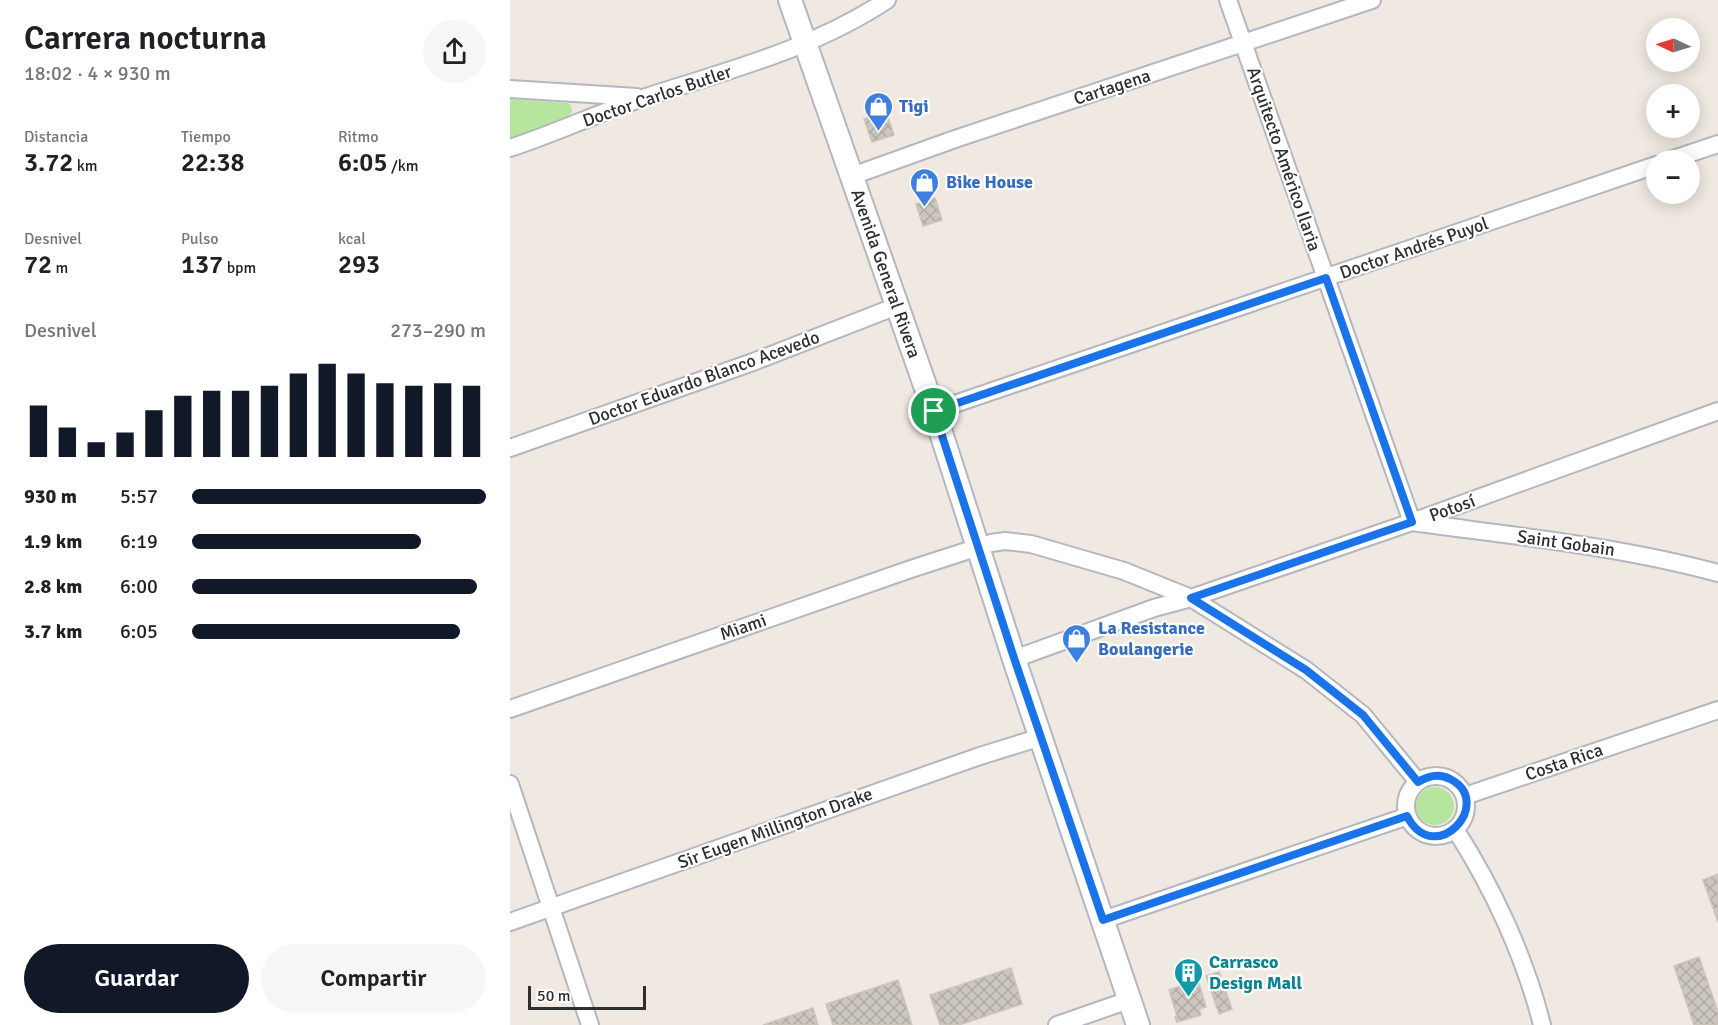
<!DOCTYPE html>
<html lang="es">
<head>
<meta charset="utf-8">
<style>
  :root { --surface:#fff; --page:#f6f6f6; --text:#202124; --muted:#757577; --accent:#111827 }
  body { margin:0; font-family:Signika,sans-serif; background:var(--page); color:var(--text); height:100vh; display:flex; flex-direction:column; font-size:22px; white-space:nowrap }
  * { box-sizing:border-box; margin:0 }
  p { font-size:20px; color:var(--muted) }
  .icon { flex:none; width:33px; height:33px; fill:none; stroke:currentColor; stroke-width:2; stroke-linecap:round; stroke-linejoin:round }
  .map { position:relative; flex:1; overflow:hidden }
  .sheet { display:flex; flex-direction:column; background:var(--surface); width:510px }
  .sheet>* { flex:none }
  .needle { width:39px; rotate:274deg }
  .controls { position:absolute; left:1136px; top:18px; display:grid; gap:12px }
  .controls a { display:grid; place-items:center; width:54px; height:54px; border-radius:50%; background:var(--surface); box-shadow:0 3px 15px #0003; font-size:30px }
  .scale { position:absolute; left:18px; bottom:15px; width:118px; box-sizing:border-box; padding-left:6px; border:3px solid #2e2e2e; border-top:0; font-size:16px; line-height:21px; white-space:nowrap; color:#2e2e2e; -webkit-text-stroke:4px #fff; paint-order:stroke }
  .pin { position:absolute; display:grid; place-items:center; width:51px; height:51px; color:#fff; margin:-26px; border:3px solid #fff; border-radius:50%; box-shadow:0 2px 6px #0007 }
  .round { display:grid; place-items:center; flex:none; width:63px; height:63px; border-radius:32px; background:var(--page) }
  .head { display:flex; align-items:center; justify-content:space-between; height:102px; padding:0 24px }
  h1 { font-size:33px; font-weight:600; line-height:45px }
  .figures { display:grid; grid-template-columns:repeat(3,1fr); gap:9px; height:102px; padding:6px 24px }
  .figures div { display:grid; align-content:center }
  .figures b { font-size:26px; font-weight:600 }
  .figures small { font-size:16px; font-weight:400 }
  .figures p { font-size:16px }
  .chart { height:168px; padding:12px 24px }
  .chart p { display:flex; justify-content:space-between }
  .chart svg { width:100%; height:108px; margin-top:6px; stroke:var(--accent); stroke-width:6 }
  .cta { display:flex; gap:12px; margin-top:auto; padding:12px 24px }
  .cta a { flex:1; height:69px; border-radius:36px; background:var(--accent); color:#fff; font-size:24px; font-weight:600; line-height:69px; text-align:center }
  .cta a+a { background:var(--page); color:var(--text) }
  ul { padding:0 24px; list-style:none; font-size:20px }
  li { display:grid; grid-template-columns:96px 72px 1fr; align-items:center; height:45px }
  li i { height:15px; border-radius:8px; background:var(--accent) }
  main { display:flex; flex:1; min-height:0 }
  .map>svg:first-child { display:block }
  .park { fill:#b6e59e }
  .building { fill:url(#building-cross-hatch); stroke:#cbc5ba; stroke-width:1.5 }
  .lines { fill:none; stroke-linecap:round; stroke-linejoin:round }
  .street-casing { stroke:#b4b7c1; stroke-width:20 }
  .secondary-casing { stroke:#b4b7c1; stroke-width:26 }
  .street { stroke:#fff; stroke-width:16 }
  .secondary { stroke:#fff; stroke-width:22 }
  .route-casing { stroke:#fff; stroke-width:12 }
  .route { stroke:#1a73e8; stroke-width:8 }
  .labels { text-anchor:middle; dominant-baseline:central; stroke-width:4.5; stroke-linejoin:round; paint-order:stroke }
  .street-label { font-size:18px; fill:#2e2e2e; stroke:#fff }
  .shop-label { font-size:18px; font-weight:bold; fill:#366cbe; stroke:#fff; text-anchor:start }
  .culture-label { font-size:18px; font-weight:bold; fill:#0d838f; stroke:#fff; text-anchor:start }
</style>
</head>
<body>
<main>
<section class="sheet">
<div class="head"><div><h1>Carrera nocturna</h1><p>18:02 · 4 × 930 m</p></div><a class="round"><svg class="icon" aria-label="share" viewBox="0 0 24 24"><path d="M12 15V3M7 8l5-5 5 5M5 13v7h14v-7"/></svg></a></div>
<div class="figures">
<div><p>Distancia</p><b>3.72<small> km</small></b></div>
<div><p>Tiempo</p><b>22:38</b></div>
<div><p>Ritmo</p><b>6:05<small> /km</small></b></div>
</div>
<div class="figures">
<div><p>Desnivel</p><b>72<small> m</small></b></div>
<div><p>Pulso</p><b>137<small> bpm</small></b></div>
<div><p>kcal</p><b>293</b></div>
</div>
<div class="chart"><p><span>Desnivel</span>273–290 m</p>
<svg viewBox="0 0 160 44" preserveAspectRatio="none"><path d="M5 44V23M15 44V32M25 44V38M35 44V34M45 44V25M55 44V19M65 44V17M75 44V17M85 44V15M95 44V10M105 44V6M115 44V10M125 44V14M135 44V15M145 44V14M155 44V15"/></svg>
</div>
<ul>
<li><b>930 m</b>5:57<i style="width:100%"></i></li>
<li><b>1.9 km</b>6:19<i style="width:78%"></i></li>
<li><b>2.8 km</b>6:00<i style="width:97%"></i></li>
<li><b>3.7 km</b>6:05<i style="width:91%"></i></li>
</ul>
<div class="cta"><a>Guardar</a><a>Compartir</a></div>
</section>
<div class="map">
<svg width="1208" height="1025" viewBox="0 0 1208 1025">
  <defs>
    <pattern id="building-cross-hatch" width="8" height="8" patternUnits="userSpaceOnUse" patternTransform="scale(1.5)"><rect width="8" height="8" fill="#cbc7bf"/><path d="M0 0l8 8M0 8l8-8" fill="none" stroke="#afaba4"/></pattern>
  </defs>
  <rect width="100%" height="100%" fill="#efe9e1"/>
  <path class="park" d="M0 99 57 103 61 105 62 112 56 118 0 141Z
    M906 806a19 19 0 1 1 38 0a19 19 0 1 1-38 0Z"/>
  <path class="building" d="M376 112 384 135 362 142 354 119Z
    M425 198 432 220 413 226 406 204Z
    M1208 874V922L1193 880Z
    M1189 957 1208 1012V1025H1184L1164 966Z
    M501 968 512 1004 449 1025H430L420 995Z
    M709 972 722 1009 709 1014 696 976Z
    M388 980 402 1025H323L316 1004Z
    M688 980 696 1007 689 1009 691 1015 667 1022 665 1017 667 1016 659 990Z
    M303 1008 308 1025H253Z"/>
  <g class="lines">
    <defs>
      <path id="street" d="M718 0 902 522C1005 536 1108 546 1208 573
        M0 89 127 97
        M0 148C46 133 90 112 136 97 219 70 303 49 377 0
        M1160 160 1208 144
        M342 176 445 139 862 0
        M424 411 1146 165
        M0 448 243 362 387 306
        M504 659 644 608 681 598 902 522 1208 411
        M0 709 398 570 481 543 495 541 521 544 614 571 681 598 796 670 853 715 908 782
        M896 806a30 30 0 1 1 60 0a30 30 0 1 1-60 0Z
        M0 784 80 1025
        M955 796 1208 710
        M945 829C983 888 1015 957 1032 1025
        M593 920 898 816
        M0 922 467 757 531 737
        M547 1025 619 1000"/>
      <g id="secondary">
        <path id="s1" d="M280 0 424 411 504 659 628 1025"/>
      </g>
    </defs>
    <use href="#street" class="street-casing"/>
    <use href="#secondary" class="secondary-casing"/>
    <use href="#street" class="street"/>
    <use href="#secondary" class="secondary"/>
  </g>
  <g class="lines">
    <defs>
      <path id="route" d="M816 278 902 522 681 598 796 670 853 715 908 782C918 776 929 773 940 779 986 802 925 870 897 816L593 920 504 658 424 411Z"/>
    </defs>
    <use href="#route" class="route-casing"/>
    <use href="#route" class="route"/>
  </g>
  <defs>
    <symbol id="shop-pin" viewBox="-11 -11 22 30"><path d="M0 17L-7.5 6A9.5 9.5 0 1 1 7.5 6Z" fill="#3f7fe0" stroke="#fff"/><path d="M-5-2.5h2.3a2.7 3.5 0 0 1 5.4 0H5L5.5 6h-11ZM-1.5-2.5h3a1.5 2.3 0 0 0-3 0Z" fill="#fff"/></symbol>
    <symbol id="building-pin" viewBox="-11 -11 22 30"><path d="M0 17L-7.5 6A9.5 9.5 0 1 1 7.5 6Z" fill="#0f9aa8" stroke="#fff"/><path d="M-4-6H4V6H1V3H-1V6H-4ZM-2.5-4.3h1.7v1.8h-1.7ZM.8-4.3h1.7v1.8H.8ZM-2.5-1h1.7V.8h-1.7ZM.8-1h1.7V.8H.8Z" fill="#fff"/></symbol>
  </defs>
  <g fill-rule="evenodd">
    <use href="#shop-pin" x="352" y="90" width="33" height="45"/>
    <use href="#shop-pin" x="398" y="166" width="33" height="45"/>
    <use href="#shop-pin" x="550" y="622" width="33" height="45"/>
    <use href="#building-pin" x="662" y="956" width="33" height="45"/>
  </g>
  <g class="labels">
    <g class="street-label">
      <text transform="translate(602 87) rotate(-18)">Cartagena</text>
      <text transform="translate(147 96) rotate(-19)">Doctor Carlos Butler</text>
      <text transform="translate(774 159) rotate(71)">Arquitecto Américo Ilaria</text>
      <text transform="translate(904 248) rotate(-19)">Doctor Andrés Puyol</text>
      <text stroke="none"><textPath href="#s1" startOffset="290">Avenida General Rivera</textPath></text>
      <text transform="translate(194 378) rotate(-20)">Doctor Eduardo Blanco Acevedo</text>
      <text transform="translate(942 508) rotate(-20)">Potosí</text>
      <text transform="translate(1056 543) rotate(8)">Saint Gobain</text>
      <text transform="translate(233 627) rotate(-19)">Miami</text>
      <text transform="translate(1054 762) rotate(-19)">Costa Rica</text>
      <text transform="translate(265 828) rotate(-20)">Sir Eugen Millington Drake</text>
    </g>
    <g class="shop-label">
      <text x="389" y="106">Tigi</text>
      <text x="436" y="182">Bike House</text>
      <text x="588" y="628">La Resistance<tspan x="588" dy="21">Boulangerie</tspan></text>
    </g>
    <g class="culture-label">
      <text x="699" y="962">Carrasco<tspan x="699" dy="21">Design Mall</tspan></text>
    </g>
  </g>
</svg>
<div class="controls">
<a><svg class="needle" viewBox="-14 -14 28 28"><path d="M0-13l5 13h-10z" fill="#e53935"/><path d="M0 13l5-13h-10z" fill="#757577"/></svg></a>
<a>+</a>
<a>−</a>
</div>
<div class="scale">50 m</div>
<div class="pin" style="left:424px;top:411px;background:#1e9e55"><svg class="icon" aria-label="arrive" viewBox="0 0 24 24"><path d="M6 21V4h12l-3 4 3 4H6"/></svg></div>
</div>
</main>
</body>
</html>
